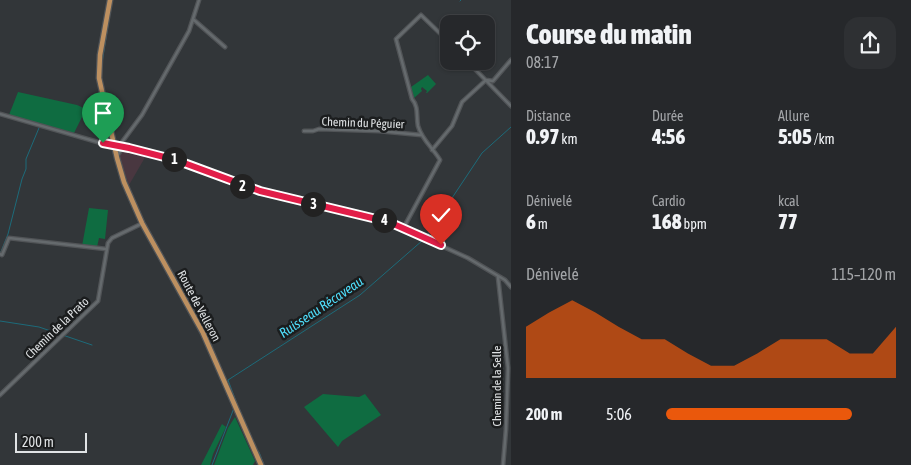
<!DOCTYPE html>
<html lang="fr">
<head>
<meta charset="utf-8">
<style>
  :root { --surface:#26282b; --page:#2e3033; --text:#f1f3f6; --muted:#a4a6a9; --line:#424447; --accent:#ea580c }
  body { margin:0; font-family:"Asap Condensed",sans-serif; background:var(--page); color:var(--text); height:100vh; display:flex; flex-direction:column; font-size:19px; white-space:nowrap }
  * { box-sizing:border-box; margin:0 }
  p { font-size:16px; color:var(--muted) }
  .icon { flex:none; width:28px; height:28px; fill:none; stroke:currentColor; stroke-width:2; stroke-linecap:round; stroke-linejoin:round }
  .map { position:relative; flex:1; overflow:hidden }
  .sheet { display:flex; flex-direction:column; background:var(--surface); width:400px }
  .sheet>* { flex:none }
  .tools { position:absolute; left:440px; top:15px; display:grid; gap:10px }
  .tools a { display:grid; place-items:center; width:55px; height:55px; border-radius:10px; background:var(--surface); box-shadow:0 1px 4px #0004,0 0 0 1px var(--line); font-size:25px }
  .scale { position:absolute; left:15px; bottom:12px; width:72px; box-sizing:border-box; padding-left:5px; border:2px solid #e0e3e5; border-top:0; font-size:14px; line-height:18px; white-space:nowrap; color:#e0e3e5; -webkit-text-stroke:4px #1b1d1e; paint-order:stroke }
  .pin { position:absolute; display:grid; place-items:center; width:42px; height:42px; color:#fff; margin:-51px -21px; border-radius:50% 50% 50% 0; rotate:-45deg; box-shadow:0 0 5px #0007 }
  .pin .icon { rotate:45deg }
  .km { position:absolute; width:25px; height:25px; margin:-12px; border-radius:50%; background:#222; color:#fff; font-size:14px; line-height:25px; text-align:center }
  .round { display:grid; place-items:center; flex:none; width:52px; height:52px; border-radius:15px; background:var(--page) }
  .head { display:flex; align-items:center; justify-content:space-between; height:85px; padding:0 15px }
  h1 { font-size:28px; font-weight:800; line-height:38px }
  .figures { display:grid; grid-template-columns:repeat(3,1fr); gap:8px; height:85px; padding:5px 15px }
  .figures div { display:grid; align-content:center }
  .figures b { font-size:21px; font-weight:800 }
  .figures small { font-size:14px; font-weight:400 }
  .figures p { font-size:14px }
  .chart { height:140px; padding:10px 15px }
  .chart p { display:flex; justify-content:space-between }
  .chart svg { width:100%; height:90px; margin-top:5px; fill:var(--accent); opacity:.7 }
  ul { padding:0 15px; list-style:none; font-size:16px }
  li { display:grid; grid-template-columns:80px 60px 1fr; align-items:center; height:38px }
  li i { height:12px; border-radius:6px; background:var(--accent) }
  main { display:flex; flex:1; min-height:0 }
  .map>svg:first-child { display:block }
  .education { fill:#493740 }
  .green { fill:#0f6c41 }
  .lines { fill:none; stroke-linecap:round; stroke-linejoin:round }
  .stream { stroke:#1d6b7a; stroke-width:1 }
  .minor-casing { stroke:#515457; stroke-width:5 }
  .primary-casing { stroke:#515457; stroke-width:7 }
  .minor { stroke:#656a6d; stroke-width:2.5 }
  .primary { stroke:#bd9060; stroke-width:4.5 }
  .route-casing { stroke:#fff; stroke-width:10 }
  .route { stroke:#e11d48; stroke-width:6 }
  .labels { text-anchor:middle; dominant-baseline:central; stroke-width:5; stroke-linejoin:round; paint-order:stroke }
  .street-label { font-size:12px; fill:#e0e3e5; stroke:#1b1d1e }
  .water-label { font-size:14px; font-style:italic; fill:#4fddfa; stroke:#1b1d1e }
</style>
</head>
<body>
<main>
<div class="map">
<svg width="511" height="465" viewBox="0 0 511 465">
  <rect width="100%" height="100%" fill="#323639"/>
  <path class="education" d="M123 149 147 154 129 185 119 159 121 151Z"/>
  <path class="green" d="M428 75 436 84 427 93H426L427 91 422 87 421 89 422 91 414 98 411 87Z
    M18 92 77 105 86 109 74 133 9 115Z
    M89 208 108 210 105 239 99 238 97 247 82 246Z
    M323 394 359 397 365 394 381 415 342 441 338 447 304 407Z
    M235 417 255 461 253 465H214L228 428Z
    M222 424 226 427 213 454 210 465H201Z"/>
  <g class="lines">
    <path class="stream" d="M460 1 461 0
      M102 63 112 0
      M101 75 102 83
      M426 237 482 153 511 127
      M0 254 8 234 22 179 26 169V159L39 128
      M0 321 39 327 92 345
      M237 404 228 380 360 295 423 240
      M259 452 264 465
      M212 465 234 408"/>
    <defs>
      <path id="minor" d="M194 20 225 47
        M467 61 511 106
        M0 114 108 145 129 147 176 160 260 191 389 222 468 258 505 280 511 287
        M304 131H313L319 129 379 131 421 135
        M102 142 108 140 127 147
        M122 147V142L142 115 189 31 199 0
        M432 150 452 126 462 102 486 80 493 81 511 60
        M117 156 123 147
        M404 227 440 160C433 148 422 140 418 126 416 116 419 107 412 99L396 39 421 15 449 42
        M0 254 2 255 9 238 106 249
        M498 277 508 368 506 429 503 465
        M0 395 98 301 108 243 112 238 141 224"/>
      <path id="primary" d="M110 0 100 55 99 78 117 158 124 182 142 223 203 333 261 465"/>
    </defs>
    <use href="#minor" class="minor-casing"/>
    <use href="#primary" class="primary-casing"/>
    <use href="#minor" class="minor"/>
    <use href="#primary" class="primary"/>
  </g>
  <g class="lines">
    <defs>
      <path id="route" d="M103 143 129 148 176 160 260 191 389 222 441 245"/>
    </defs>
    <use href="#route" class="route-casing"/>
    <use href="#route" class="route"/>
  </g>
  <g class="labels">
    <g class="street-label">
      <text transform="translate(363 123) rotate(2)">Chemin du Péguier</text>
      <text transform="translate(199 306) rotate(62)">Route de Velleron</text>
      <text transform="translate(57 328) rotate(-44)">Chemin de la Prato</text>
      <text transform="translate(497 386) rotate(-90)">Chemin de la Selle</text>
    </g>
    <g class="water-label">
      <text transform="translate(321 307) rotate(-34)">Ruisseau Récaveau</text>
    </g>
  </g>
</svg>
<div class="tools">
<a><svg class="icon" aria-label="locate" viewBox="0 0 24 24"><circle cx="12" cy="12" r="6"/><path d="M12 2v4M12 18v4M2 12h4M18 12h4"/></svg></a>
</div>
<div class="scale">200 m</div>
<div class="pin" style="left:103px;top:143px;background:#1e9e55"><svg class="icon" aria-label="arrive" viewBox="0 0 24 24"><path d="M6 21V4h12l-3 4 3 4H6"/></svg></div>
<div class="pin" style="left:441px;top:245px;background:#d93025"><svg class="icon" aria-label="check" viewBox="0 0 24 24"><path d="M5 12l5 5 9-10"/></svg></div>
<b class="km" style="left:174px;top:159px">1</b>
<b class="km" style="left:242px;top:186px">2</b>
<b class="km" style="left:313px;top:204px">3</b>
<b class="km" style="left:384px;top:220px">4</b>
</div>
<section class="sheet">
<div class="head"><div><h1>Course du matin</h1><p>08:17</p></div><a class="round"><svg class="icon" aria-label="share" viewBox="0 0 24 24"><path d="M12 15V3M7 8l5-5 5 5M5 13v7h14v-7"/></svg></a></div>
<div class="figures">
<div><p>Distance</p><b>0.97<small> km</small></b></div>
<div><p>Durée</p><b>4:56</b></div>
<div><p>Allure</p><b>5:05<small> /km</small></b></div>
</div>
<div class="figures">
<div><p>Dénivelé</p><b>6<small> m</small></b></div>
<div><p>Cardio</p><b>168<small> bpm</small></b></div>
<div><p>kcal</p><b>77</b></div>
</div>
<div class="chart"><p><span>Dénivelé</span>115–120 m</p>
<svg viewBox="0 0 160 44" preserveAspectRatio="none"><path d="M0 44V19L10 12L20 6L30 12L40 19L50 25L60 25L70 32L80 38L90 38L100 32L110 25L120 25L130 25L140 32L150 32L160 19V44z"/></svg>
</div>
<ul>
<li><b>200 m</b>5:06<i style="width:81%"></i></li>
</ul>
</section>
</main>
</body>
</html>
